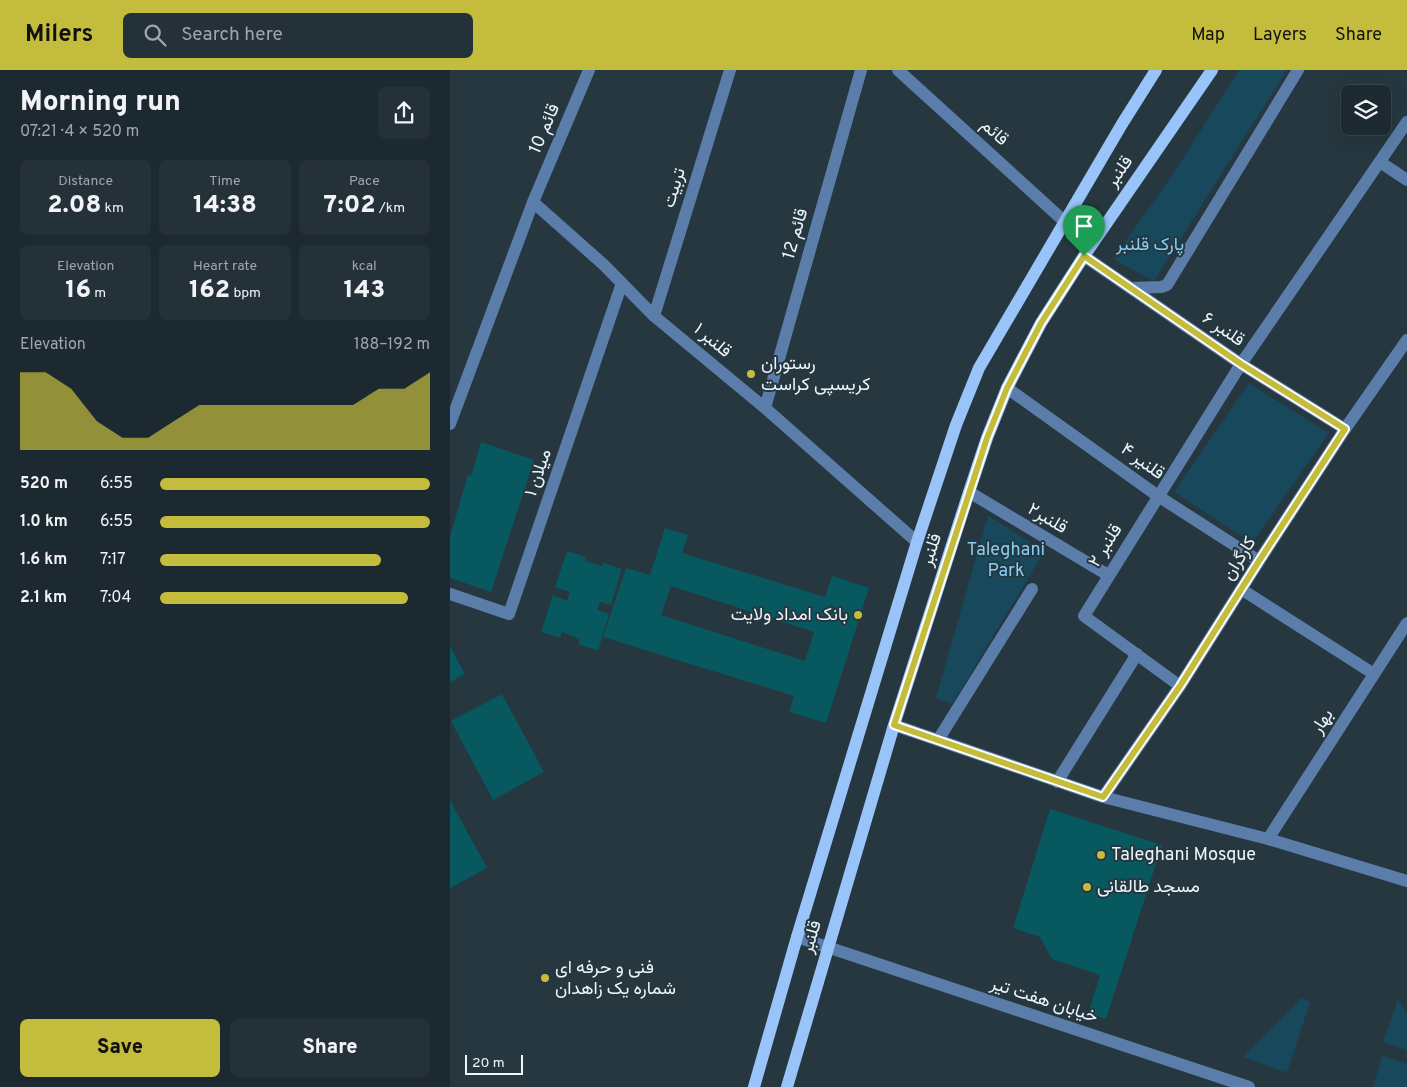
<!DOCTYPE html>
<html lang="en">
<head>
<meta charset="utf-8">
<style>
  :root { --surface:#1c2930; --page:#253138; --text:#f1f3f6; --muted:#a0a6ab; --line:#3a454c; --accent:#c4bc3d }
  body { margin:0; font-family:Overpass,Vazirmatn,sans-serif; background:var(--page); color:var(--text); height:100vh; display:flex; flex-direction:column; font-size:19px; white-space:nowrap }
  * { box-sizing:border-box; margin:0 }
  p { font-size:16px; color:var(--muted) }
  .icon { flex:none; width:28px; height:28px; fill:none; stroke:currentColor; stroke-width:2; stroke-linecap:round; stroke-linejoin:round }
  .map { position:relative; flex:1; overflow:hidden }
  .side { display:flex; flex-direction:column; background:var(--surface); width:450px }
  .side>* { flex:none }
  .buttons { position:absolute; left:891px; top:15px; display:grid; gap:10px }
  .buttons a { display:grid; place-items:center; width:50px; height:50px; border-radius:8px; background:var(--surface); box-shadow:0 5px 20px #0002,0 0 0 1px var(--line); font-size:25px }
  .scale { position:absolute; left:15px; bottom:12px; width:58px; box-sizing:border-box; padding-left:5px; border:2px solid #ebf6fb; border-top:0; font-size:14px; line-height:18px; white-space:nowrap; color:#ebf6fb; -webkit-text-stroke:4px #263740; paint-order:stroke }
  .pin { position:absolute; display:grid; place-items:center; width:42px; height:42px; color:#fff; margin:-51px -21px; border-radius:50% 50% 50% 0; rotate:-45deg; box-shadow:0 0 5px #0007 }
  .pin .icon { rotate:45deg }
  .round { display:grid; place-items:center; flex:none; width:52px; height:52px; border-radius:8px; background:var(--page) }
  .summary { display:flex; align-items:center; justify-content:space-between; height:85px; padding:0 20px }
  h1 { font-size:28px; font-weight:800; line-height:38px }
  .stats { display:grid; grid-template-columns:repeat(3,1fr); gap:8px; height:85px; padding:5px 20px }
  .stats div { display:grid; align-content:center; border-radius:8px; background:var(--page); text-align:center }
  .stats b { font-size:25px; font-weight:800 }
  .stats small { font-size:14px; font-weight:400 }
  .stats p { font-size:14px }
  .chart { height:140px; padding:10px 20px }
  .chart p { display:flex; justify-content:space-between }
  .chart svg { width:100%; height:90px; margin-top:5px; fill:var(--accent); opacity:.7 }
  .cta { display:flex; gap:10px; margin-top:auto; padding:10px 20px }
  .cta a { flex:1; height:58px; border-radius:8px; background:var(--accent); color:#111; font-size:20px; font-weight:800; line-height:58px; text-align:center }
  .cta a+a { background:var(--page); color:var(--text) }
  ul { padding:0 20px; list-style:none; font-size:16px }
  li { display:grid; grid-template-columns:80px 60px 1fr; align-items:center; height:38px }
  li i { height:12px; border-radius:6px; background:var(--accent) }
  header { display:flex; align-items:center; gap:30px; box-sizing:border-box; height:70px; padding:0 25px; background:var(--accent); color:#111 }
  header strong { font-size:24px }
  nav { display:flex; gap:28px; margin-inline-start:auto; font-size:18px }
  .search { width:350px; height:45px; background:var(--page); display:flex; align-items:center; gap:12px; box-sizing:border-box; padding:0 18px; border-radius:8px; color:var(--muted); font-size:19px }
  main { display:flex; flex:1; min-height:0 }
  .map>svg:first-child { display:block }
  .green { fill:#17485c }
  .building { fill:#07585f; fill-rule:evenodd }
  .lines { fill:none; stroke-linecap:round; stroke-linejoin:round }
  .minor { stroke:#5a7da9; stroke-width:12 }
  .major { stroke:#99c4fa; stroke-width:12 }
  .route-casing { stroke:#fff; stroke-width:10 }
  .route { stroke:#c4bc3d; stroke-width:6 }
  .poi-dot { fill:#c4bc3d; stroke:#263740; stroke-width:2 }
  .labels { text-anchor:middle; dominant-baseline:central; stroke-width:4; stroke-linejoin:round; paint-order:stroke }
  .street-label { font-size:18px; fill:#ebf6fb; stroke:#263740 }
  .park-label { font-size:18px; fill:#86cff2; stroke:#263740 }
  .poi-label { font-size:18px; fill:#ebf6fb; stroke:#263740; text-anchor:start }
</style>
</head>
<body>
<header>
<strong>Milers</strong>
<div class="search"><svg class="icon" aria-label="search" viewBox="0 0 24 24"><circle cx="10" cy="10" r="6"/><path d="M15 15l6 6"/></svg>Search here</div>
<nav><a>Map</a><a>Layers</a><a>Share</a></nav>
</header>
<main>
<section class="side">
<div class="summary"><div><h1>Morning run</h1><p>07:21 · 4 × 520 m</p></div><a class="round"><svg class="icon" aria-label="share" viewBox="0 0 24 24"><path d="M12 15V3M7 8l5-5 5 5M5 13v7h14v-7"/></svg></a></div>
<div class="stats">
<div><p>Distance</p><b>2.08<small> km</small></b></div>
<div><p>Time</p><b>14:38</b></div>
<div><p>Pace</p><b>7:02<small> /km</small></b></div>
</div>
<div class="stats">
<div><p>Elevation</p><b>16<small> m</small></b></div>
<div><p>Heart rate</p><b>162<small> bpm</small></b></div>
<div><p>kcal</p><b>143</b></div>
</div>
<div class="chart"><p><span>Elevation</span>188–192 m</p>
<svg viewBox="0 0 160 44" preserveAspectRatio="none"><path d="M0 44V6L10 6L20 14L30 30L40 38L50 38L60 30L70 22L80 22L90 22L100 22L110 22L120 22L130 22L140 14L150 14L160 6V44z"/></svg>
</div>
<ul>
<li><b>520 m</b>6:55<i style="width:100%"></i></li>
<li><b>1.0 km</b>6:55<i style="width:100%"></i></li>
<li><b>1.6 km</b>7:17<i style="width:82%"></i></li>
<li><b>2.1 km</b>7:04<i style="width:92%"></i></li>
</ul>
<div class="cta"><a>Save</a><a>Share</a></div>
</section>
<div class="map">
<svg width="957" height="1017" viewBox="0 0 957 1017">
  <rect width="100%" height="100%" fill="#263740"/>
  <path class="green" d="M789 0H837L704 211 663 189 723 104Z
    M799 313 879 363 802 473 724 422Z
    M538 445 594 482 502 634 486 628Z
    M851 928 860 932 837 1003 793 987Z
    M948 929 957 944V980L933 972Z
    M932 986 957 994V1017H923Z"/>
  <path class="building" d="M31 372 84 390 41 522 0 508V466L18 405 21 406Z
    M215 458 238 465 232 483 375 527 382 506 419 518 376 653 339 642 344 626 153 567 176 498 200 505ZM221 516 364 562 355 591 211 545Z
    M117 481 136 487 135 491 152 496 154 493 172 499 161 535 150 532 147 540 159 544 148 581 128 574 130 569 112 562 110 568 91 562 103 525 117 531 120 522 105 517Z
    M0 576 15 604 0 612Z
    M52 624 94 702 43 730 1 651Z
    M0 730 37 798 0 818Z
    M600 739 712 775 656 949 638 944 650 905 602 889 590 867 563 858Z"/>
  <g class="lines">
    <path class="minor" d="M448 0 615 152
      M930 92 957 110
      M83 132 154 195 204 246 315 338 467 472
      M634 186 791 294 895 359
      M681 218 711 217 717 215 848 0
      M204 246 280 0
      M557 318 708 426 809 491
      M315 338 411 0
      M0 354 83 132 139 0
      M519 422 658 505
      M791 519 924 604
      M0 524 59 544 172 213
      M730 616 634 546 791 294 957 52
      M444 655 653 727 818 769 957 811
      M488 670 582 519
      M607 712 687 584
      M653 727 730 616 809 491 895 359 957 270
      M818 769 957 553
      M347 867 799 1017"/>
    <path class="major" d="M304 1017 347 867 467 472 506 355 529 298 553 257 672 54 706 0
      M337 1017 444 655 519 422 537 368 557 318 591 253 634 186 762 0"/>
  </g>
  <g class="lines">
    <defs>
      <path id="route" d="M634 186 791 294 895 359 809 491 730 616 653 727 444 655 537 368 557 318 591 253Z"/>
    </defs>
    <use href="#route" class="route-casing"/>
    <use href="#route" class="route"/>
  </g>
  <g class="poi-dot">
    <circle cx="301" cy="304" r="5"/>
    <circle cx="408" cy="545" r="5"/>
    <circle cx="651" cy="785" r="5"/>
    <circle cx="637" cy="817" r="5"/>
    <circle cx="95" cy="908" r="5"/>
  </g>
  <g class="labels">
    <g class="street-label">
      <text transform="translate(95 59) rotate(-67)">قائم 10</text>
      <text transform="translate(544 63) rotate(42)">قائم</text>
      <text transform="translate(670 102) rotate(-56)">قلنبر</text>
      <text transform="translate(225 118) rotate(-73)">تربیت</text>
      <text transform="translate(346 164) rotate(-74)">قائم 12</text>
      <text transform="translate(773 260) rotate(34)">قلنبر ۶</text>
      <text transform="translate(262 271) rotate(40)">قلنبر ۱</text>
      <text transform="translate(692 392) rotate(36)">قلنیر ۴</text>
      <text transform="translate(89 403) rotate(-71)">میلان ۱</text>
      <text transform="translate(597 449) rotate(31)">قلنبر۲</text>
      <text transform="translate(656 476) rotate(-58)">قلنبر ۲</text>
      <text transform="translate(482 480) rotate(-72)">قلنبر</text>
      <text transform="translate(790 489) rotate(-58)">کارگران</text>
      <text transform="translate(873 652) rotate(-57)">بهار</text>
      <text transform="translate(362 867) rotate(-74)">قلنبر</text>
      <text transform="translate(594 931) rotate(18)">خیابان هفت تیر</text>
    </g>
    <g class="park-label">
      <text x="700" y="175">پارک قلنبر</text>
      <text x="556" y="480">Taleghani<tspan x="556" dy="21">Park</tspan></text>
    </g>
    <g class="poi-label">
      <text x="311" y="294">رستوران<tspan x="311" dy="21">کریسپی کراست</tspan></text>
      <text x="398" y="545" text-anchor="end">بانک امداد ولایت</text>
      <text x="661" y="785">Taleghani Mosque</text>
      <text x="647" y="817">مسجد طالقانی</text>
      <text x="105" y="898">فنی و حرفه ای<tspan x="105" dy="21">شماره یک زاهدان</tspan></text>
    </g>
  </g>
</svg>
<div class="buttons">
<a><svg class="icon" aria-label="layers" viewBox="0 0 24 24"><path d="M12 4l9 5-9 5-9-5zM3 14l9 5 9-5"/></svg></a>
</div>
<div class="scale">20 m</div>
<div class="pin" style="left:634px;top:186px;background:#1e9e55"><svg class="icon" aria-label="arrive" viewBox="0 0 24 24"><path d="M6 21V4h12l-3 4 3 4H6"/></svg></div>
</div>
</main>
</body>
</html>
